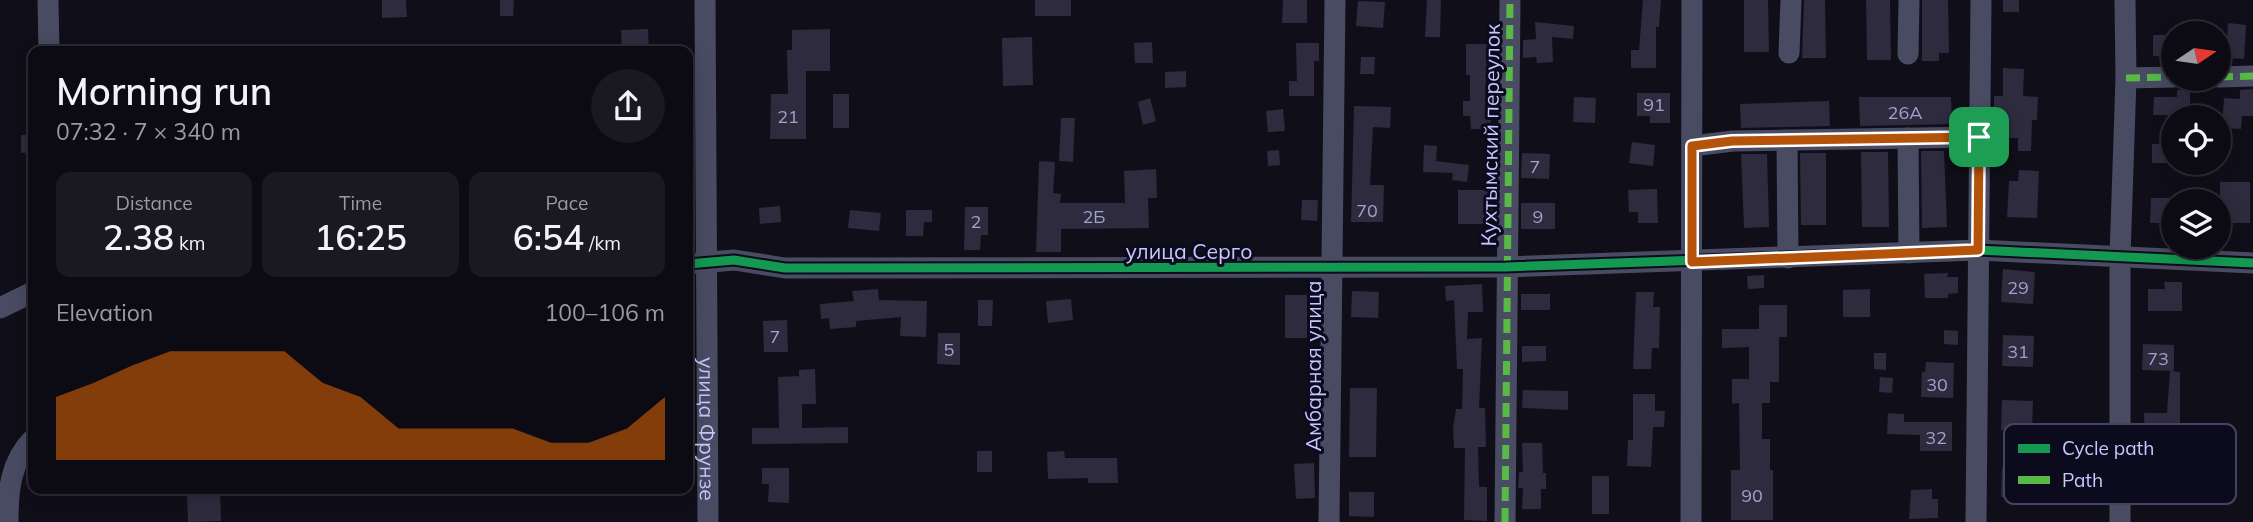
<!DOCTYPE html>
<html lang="en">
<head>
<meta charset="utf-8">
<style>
  :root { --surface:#0c0b13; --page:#1a1921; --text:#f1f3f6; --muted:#9a9ba0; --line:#2c2b33; --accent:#b45309 }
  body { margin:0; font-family:Mulish,sans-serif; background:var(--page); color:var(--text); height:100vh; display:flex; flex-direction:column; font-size:26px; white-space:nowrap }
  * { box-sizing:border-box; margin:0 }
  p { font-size:23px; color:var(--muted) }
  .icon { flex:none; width:38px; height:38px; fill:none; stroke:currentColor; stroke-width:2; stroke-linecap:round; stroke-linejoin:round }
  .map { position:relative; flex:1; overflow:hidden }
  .side { position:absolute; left:28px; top:46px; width:665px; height:448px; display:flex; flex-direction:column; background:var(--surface); border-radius:14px; box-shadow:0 4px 18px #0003,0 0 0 2px var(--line) }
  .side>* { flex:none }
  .needle { width:46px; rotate:77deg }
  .fabs { position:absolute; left:2161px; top:21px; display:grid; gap:14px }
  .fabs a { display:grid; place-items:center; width:70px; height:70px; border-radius:50%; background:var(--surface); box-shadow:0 4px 18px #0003,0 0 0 2px var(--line); font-size:35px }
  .pin { position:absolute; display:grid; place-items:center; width:60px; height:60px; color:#fff; margin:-30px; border-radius:14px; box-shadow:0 4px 10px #0006 }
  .round { display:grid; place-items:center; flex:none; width:74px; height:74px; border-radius:37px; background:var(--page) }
  .headline { display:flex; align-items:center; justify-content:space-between; height:119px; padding:0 28px }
  h1 { font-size:38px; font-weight:600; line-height:52px }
  .stats { display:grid; grid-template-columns:repeat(3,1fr); gap:10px; height:119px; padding:7px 28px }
  .stats div { display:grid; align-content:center; border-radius:14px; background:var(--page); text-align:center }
  .stats b { font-size:35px; font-weight:600 }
  .stats small { font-size:19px; font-weight:400 }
  .stats p { font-size:19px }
  .chart { height:196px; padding:14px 28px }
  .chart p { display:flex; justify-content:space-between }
  .chart svg { width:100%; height:126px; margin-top:7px; fill:var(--accent); opacity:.7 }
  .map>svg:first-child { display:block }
  .building { fill:#2d2b3d }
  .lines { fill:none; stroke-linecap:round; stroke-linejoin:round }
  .minor { stroke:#494b62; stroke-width:21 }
  .quiet { stroke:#58b947; stroke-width:7; stroke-dasharray:14 7; stroke-linecap:butt }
  .cycleway-casing { stroke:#0c0b1d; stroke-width:13 }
  .cycleway { stroke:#139951; stroke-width:9 }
  .route-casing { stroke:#fff; stroke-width:14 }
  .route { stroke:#b45309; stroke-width:9 }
  .labels { text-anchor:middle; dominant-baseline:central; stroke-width:6; stroke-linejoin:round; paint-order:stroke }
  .number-label { font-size:18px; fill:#a1a0ce }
  .street-label { font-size:21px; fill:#c8c7ff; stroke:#0c0b1d }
  .key { fill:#0c0b1d; stroke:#444361; stroke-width:2 }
  .key-label { font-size:19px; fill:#c8c7ff }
</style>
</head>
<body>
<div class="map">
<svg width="2253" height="522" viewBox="0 0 2253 522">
  <rect width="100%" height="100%" fill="#100f19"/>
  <path class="building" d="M382 0H406L407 17 382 18Z
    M500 0H514L513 16H500Z
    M1035 0H1071V16H1035Z
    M1283 0H1307V23H1282Z
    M1427 0H1441L1440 37H1425Z
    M1643 0H1661L1659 27H1656V68H1631V50H1639Z
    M1744 0H1768L1769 52H1744Z
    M1804 0H1825L1826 58H1802Z
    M1866 0H1890L1891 60H1867Z
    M1922 0H1948L1949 53H1939V61H1922Z
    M2003 0H2019V12H2003Z
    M1358 1 1385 2 1383 28 1356 26Z
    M1535 22 1574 26 1573 39 1552 37 1553 62 1537 63 1536 57 1523 58V40L1536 39Z
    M2228 23 2246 25 2244 59 2226 58Z
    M648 29 649 51H622L621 30Z
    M830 29V71H806V139H770L771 94H788L787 50H792V30Z
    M2153 35H2174V56H2153Z
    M1032 37 1033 85 1003 86 1002 38Z
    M1152 42 1153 63H1135L1134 43Z
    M1296 43H1319V61H1314V96H1289V81H1297Z
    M1466 44H1487L1485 107H1491V129H1471L1470 116H1463V101H1470V75H1466Z
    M1361 57H1375L1374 74H1360Z
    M2003 68 2024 69 2023 96 2038 97 2037 120H2032L2031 151H2018V138H2004V122H1994V96H2003Z
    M1186 71V87L1165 88V72Z
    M2253 89V116H2242L2241 129 2222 128 2224 98 2240 99V90Z
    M2177 90H2190V115H2153L2154 97H2177Z
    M1637 93H1670V123H1650V116H1637Z
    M833 94H849V128H833Z
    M1574 97 1596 98 1595 123 1573 122Z
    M1859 97H1951L1952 124 1860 126Z
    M1150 98 1156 121 1143 125 1138 102Z
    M1829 101 1830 126 1741 128 1740 104Z
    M1354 106 1391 107 1390 128 1373 127 1370 185H1384L1383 222H1351Z
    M1283 109 1285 131 1268 132 1266 111Z
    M1061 118H1075L1073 162 1059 161Z
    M21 135H33V152L21 153Z
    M1632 142 1655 145 1653 166 1629 163Z
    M2152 144H2174V163H2152Z
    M1424 145 1437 146 1436 161 1469 165 1467 182 1452 180 1453 173 1423 172Z
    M1279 150 1280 165 1268 166 1267 151Z
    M1921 151H1944L1947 227 1922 228Z
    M1861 152H1888L1889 227H1862Z
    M1522 153 1550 154 1549 179 1521 178Z
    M1800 153H1826V225H1801Z
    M1741 154H1767L1769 227 1744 228Z
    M1039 161 1055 162 1053 193 1061 194 1060 203H1125L1124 171 1156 169 1157 198H1148L1149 228 1061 229V252H1036Z
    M2019 170 2039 171 2037 218 2007 217 2009 181H2018Z
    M2220 182H2250V223H2220Z
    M1657 189 1658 223H1638V212H1629L1628 190Z
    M1458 190H1495V236H1486V224H1458Z
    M2151 198H2174V223H2150Z
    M1302 200H1318L1317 221 1301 220Z
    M1521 203H1555V229H1521Z
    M780 206 781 222 760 224 759 208Z
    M965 207H988V235H981L980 250H964Z
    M850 210 881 213 879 231 848 228Z
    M906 210H932V222H924L923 236H906Z
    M2003 269 2035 272 2033 304 2001 302Z
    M1948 273 1947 277H1958V293L1948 294V298H1925L1924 274Z
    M1764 275V288L1748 289 1747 276Z
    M2164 282H2182V311H2148V289H2165Z
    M1482 284 1483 312H1468L1467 339 1482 338 1479 408H1485L1486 447H1478L1479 487H1487V521L1464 520 1465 448H1454L1453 428 1456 409H1462L1463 369H1457L1454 300 1446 301 1445 286Z
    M878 289 879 300 927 301 926 337 900 336 901 317 856 321V327L830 329 829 318 821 319 820 304 854 301 852 291Z
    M1870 289V317H1843V290Z
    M1352 291 1379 292 1378 318 1351 317Z
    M1636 292H1654L1653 307H1660L1659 348H1652L1651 369H1633Z
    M1521 294H1550V310H1521Z
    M1285 295H1307V338H1285Z
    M1071 299 1073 320 1048 323 1046 301Z
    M978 300H993L992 326H978Z
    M1759 305H1787V337H1779V382H1770V403H1762V439H1770V470H1773V520H1731V470H1740L1739 403 1732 404V379H1749V347L1722 348V329H1759Z
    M787 320 788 352H764L763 321Z
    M1944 330 1958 331V345L1944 344Z
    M938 333H960V365L937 364Z
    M2003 335 2034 336 2033 367 2002 366Z
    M2143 344 2174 345V371L2142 370Z
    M1522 346H1546V361L1522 362Z
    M1874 353H1886V370L1874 369Z
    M1926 362 1954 363 1953 398 1921 397 1922 372H1925Z
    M815 369 816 404H802V428L848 427V443L752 444V428H779L778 377 799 376V370Z
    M2170 371 2180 372V426H2192V459H2189L2188 466H2146L2144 413H2167Z
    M1880 377 1893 378 1892 393 1879 392Z
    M1350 388H1377L1376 457H1349Z
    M1523 390 1568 391V410L1522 408Z
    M1633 394H1655V411H1665L1664 427H1653L1651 467 1627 466 1628 440H1633Z
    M2002 400 2033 401 2032 431 2001 430Z
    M1888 413 1904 414V422H1952V451H1920V435L1887 434Z
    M1522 443H1542L1543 473H1546V489H1541V509H1522L1523 488H1518L1519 472H1523Z
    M977 451H992V472H977Z
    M1064 451 1065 458H1117L1118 483H1088V478L1048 479 1047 452Z
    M1314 463 1315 498 1296 499 1294 464Z
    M2002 467 2033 468 2032 498 2001 497Z
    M762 468H789V503L768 502 769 484H762Z
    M1592 476H1609V514H1592Z
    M1932 489V499H1938V518L1909 519 1911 490Z
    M220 491 221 521 188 522 187 493Z
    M1349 492H1374V517L1349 516Z"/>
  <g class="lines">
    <g class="minor">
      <path d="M48 0 49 51"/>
      <path id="s1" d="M705 0 708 522"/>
      <path d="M1789 53 1791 0"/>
      <path d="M1908 54 1909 0"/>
      <path d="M2219 77 2253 76"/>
      <path d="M2126 78 2174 77"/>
      <path d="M1908 138 1909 253"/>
      <path d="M1787 140 1788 258"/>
      <path d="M1692 146 1733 141 1979 137"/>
      <path d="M688 264 734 260 785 268 1506 267 1978 250 2253 263"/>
      <path d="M0 308 33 292"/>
      <path d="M8 522C8 491 10 462 33 439"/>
      <path d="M1329 522 1335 0"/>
      <path d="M1505 522 1510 0"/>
      <path d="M1691 522 1692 0"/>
      <path d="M1976 522 1981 0"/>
      <path d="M2120 522V257L2126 78 2125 0"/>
    </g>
    <path class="quiet" d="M2219 77 2253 76
      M2126 78 2174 77
      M1505 522 1510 0"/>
    <defs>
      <path id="cycleway" d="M688 264 734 260 785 268 1506 267 1978 250 2253 263"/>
    </defs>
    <use href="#cycleway" class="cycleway-casing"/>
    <use href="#cycleway" class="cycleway"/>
  </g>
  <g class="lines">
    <defs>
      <path id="route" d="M1979 137 1978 250 1692 262V146L1732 141Z"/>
    </defs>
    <use href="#route" class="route-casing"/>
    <use href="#route" class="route"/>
  </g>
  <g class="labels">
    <g class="number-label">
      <text x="1654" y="104">91</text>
      <text x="1905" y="112">26А</text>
      <text x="788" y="116">21</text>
      <text x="1535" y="166">7</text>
      <text x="1367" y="210">70</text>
      <text x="1094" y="216">2Б</text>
      <text x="1538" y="216">9</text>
      <text x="976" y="221">2</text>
      <text x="2018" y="287">29</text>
      <text x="775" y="336">7</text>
      <text x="949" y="349">5</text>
      <text x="2018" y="351">31</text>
      <text x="2158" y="358">73</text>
      <text x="1937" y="384">30</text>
      <text x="1936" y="437">32</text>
      <text x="1752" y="495">90</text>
    </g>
    <g class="street-label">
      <text transform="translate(1490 135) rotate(-89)">Кухтымский переулок</text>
      <text x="1189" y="251">улица Серго</text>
      <text transform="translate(1313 366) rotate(-90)">Амбарная улица</text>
      <text stroke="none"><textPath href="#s1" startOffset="429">улица Фрунзе</textPath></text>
    </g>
  </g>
  <rect x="2004" y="424" width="232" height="80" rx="10" class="key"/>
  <rect x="2018" y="444" width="32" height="9" fill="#139951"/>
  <rect x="2018" y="476" width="32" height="8" fill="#58b947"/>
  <g class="key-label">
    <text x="2062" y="455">Cycle path</text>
    <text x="2062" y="487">Path</text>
  </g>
</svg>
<div class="fabs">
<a><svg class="needle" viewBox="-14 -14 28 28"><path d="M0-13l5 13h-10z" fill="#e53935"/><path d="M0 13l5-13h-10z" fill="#9a9ba0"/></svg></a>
<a><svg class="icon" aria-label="locate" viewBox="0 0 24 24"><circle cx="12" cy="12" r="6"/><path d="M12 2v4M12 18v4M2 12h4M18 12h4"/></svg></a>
<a><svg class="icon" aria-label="layers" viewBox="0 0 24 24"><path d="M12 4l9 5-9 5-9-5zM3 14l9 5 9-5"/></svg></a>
</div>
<div class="pin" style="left:1979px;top:137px;background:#1e9e55"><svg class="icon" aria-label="arrive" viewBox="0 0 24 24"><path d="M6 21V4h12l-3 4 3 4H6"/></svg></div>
<section class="side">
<div class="headline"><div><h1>Morning run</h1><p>07:32 · 7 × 340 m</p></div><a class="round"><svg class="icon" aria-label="share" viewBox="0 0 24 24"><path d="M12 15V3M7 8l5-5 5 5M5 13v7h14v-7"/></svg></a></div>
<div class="stats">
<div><p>Distance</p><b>2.38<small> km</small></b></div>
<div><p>Time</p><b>16:25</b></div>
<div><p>Pace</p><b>6:54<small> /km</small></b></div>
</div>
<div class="chart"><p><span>Elevation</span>100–106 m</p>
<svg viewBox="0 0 160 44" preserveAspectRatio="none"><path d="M0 44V22L10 17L20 11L30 6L40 6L50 6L60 6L70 17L80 22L90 33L100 33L110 33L120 33L130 38L140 38L150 33L160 22V44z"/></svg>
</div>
</section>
</div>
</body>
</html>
